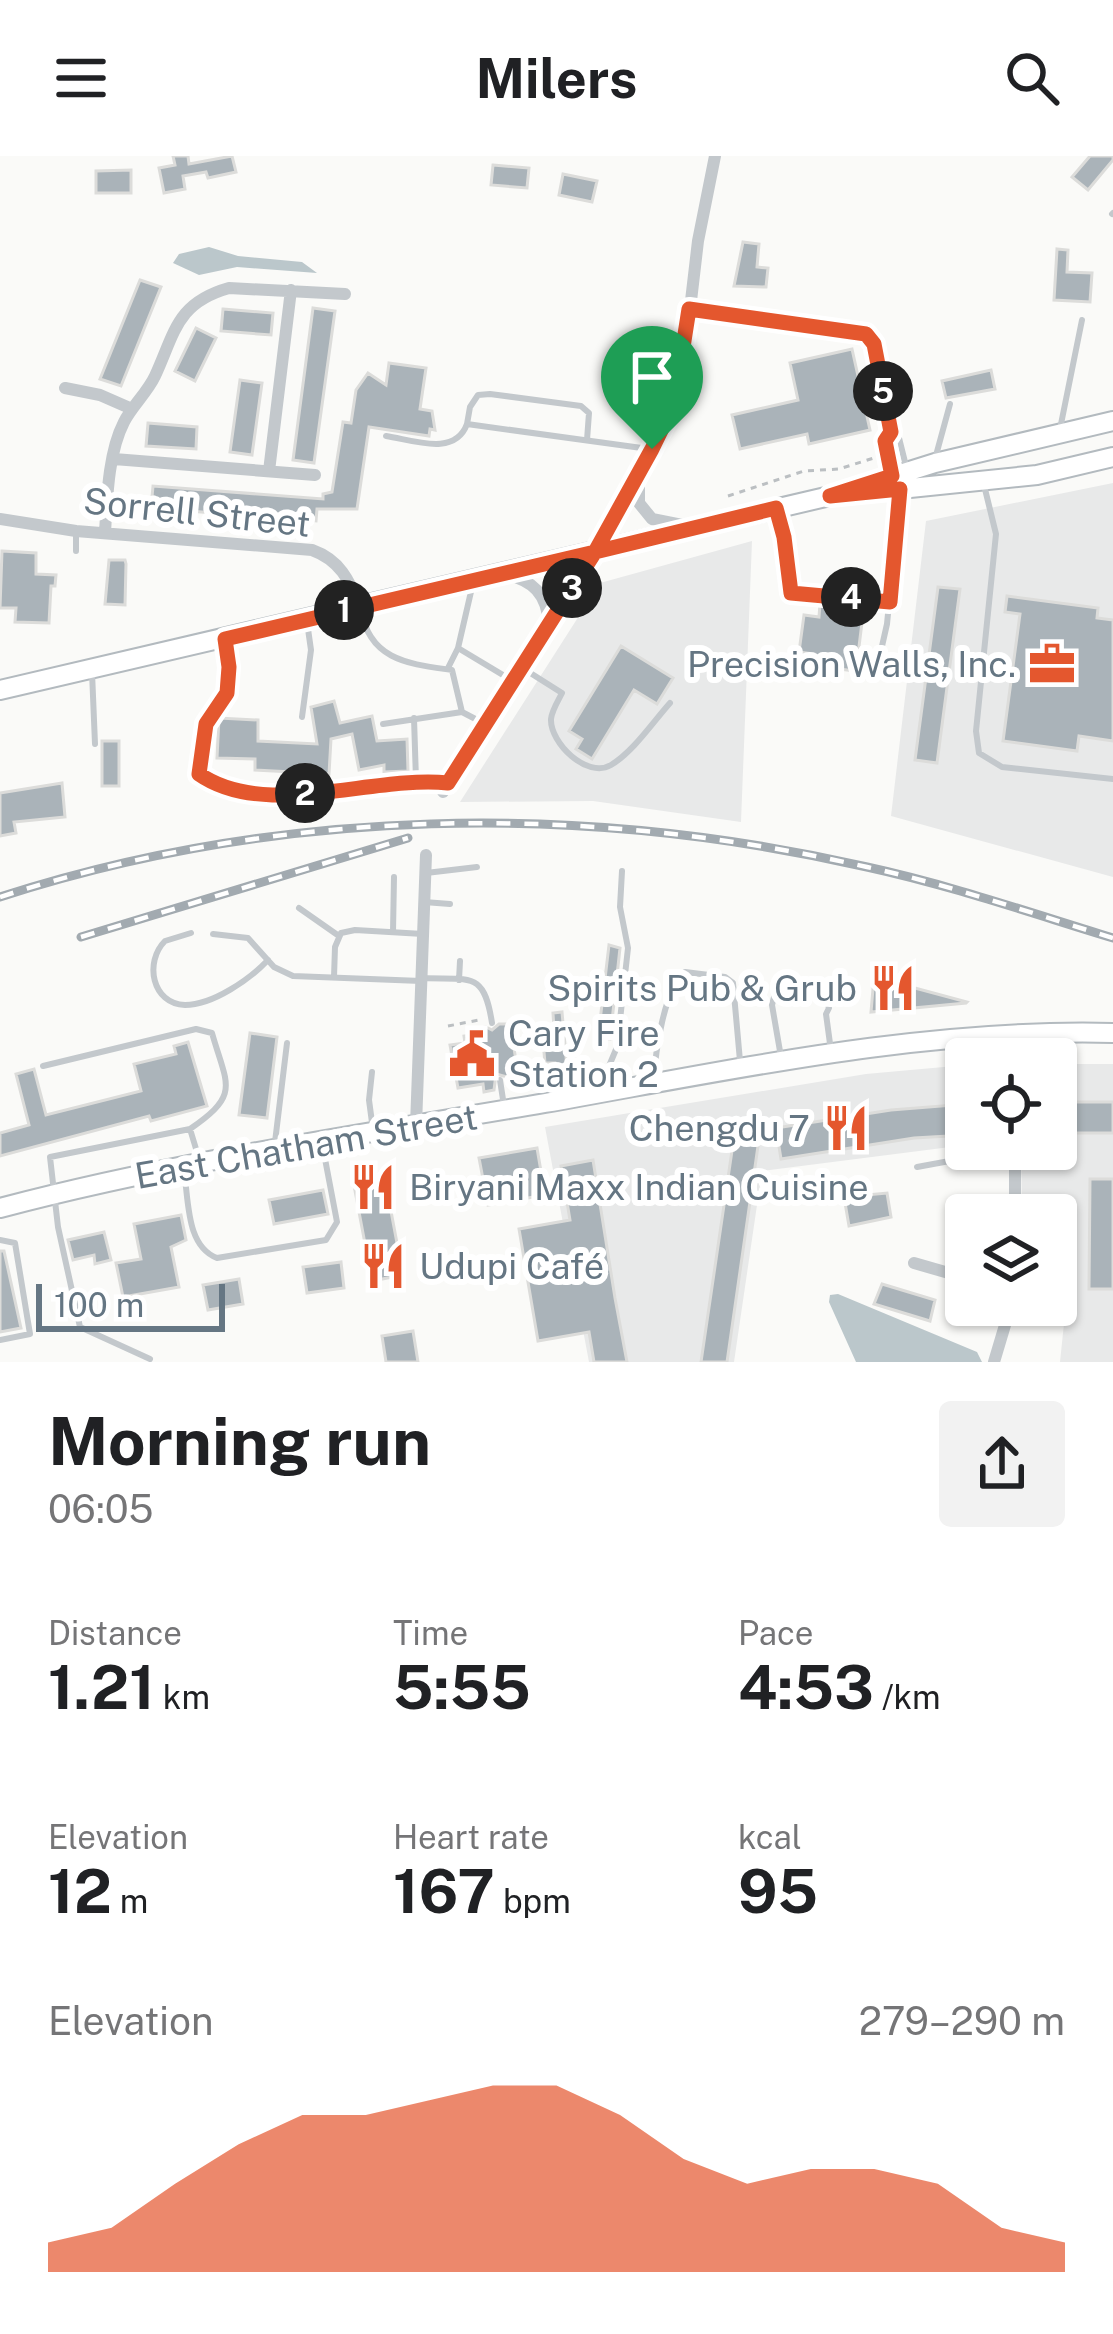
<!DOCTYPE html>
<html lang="en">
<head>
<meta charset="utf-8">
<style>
  :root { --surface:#fff; --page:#f2f2f2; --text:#202124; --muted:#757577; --accent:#e4572e }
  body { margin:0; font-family:"Public Sans",sans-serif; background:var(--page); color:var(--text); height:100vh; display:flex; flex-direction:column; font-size:45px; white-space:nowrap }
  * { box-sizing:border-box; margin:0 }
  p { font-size:39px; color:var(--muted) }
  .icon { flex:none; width:66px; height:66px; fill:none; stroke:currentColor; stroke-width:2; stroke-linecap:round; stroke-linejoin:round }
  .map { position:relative; height:1206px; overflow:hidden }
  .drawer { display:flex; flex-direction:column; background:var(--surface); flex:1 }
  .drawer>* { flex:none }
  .fabs { position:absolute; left:945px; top:882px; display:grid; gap:24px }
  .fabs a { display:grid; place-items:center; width:132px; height:132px; border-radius:12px; background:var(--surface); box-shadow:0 3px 9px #0004; font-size:60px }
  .scale { position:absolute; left:36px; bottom:30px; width:189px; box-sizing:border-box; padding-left:12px; border:6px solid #657683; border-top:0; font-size:33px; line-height:42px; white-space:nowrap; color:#657683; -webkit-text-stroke:9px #fff; paint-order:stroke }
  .pin { position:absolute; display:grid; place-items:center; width:102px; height:102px; color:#fff; margin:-123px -51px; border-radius:50% 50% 50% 0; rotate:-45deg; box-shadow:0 0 12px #0007 }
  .pin .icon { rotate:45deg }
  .km { position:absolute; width:60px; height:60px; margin:-30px; border-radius:50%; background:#222; color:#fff; font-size:33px; line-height:60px; text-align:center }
  .round { display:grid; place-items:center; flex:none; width:126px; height:126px; border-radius:12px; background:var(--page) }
  .summary { display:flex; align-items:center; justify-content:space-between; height:204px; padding:0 48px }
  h1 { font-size:66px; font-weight:700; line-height:90px }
  .stats { display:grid; grid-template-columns:repeat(3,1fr); gap:18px; height:204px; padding:12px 48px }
  .stats div { display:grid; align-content:center }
  .stats b { font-size:60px; font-weight:700 }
  .stats small { font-size:33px; font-weight:400 }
  .stats p { font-size:33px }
  .chart { height:336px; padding:24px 48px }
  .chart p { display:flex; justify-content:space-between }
  .chart svg { width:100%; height:216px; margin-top:12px; fill:var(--accent); opacity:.7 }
  header { display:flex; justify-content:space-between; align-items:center; height:156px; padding:0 48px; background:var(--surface); font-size:54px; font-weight:700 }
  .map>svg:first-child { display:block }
  .built { fill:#e8e9e9 }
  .water { fill:#bbc7cb }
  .building { fill:#aab3b9; stroke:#dcdcda; stroke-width:3 }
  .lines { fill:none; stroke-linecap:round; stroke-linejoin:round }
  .secondary-casing { stroke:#b3babf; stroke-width:22 }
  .path { stroke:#bbbfc2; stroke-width:3; stroke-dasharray:6 6; stroke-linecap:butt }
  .service { stroke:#c3c8cc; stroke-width:6 }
  .minor { stroke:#c3c8cc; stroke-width:12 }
  .secondary { stroke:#fff; stroke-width:18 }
  .rail-casing { stroke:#a2aab0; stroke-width:9 }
  .rail { stroke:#fff; stroke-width:4.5; stroke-dasharray:14; stroke-linecap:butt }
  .route-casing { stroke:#fff; stroke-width:24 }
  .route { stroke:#e4572e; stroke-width:15 }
  .labels { text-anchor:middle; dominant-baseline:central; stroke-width:12; stroke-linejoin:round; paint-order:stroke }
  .street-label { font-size:36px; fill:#657683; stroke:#fff }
  .poi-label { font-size:36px; fill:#657683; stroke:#fff; text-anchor:end }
</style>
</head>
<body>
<header><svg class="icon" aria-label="menu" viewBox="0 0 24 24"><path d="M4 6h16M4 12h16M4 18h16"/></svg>Milers<svg class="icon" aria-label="search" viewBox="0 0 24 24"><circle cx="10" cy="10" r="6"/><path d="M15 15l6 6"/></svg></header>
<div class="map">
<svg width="1113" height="1206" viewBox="0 0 1113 1206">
  <rect width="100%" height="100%" fill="#fafaf8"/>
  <path class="built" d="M1113 327V721L891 660 926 365Z
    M752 385 741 666 593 645 460 646 600 427Z
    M1056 908H1113V1206H1060L1069 1119 1056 1118V1059H1022L1021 993H1056Z
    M966 909V989L762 1015 734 1206H589L545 971 866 918Z"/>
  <path class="water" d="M209 91 238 100 302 106 317 117 237 111 199 119 173 107 179 98Z
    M838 1138 977 1196 982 1206H856L829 1146 830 1139Z"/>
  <path class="building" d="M173 0H188L189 8 232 0 236 16 208 22 206 16 183 20 185 33 164 37 159 12 175 9Z
    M1090 0H1113V4L1088 34 1072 21Z
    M493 9 529 12 527 32 491 29Z
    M131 14V37H96V15Z
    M563 18 597 25 592 46 559 39Z
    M743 86 759 88 757 111 768 112 766 131 734 130Z
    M1057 93 1068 94 1067 116 1092 117 1090 146 1054 144Z
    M140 124 161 131 121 230 100 223Z
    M313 152 335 155 314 307 293 304Z
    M223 153 273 157 271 179 221 175Z
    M196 172 216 182 195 225 175 215Z
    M852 193 870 274 809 288 807 278 740 293 732 259 798 244 790 207Z
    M389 207 426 212 420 253 432 255 435 274 430 273 429 280 369 271 357 353H317L316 365 151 352 153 330 323 343V338L332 336 343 266 351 267 356 234 368 217 386 229Z
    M991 214 995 233 946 242 942 225Z
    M240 224 262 227 252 299 230 296Z
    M148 267 197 271 196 293 146 290Z
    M2 395 36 397V418L56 419 55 430H51L49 467 15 466 16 452H0Z
    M109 404H125L126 408 125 449 105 448Z
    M938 431 960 433 937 607 915 604Z
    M1007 440 1098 452 1097 462 1113 464V585L1079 580 1077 595 1003 585 1020 458 1005 456Z
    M820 447 864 450 856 515 813 510 814 498 799 496 804 459 819 461Z
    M621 490 673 522 657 548 634 534 592 603 576 593 582 583 569 575Z
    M334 545 340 567 372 560 377 585 407 583 408 615 384 616V609L359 614 352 578 331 583 329 618 255 614V603L217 602 219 562 258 564V585L317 588 311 551Z
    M102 585H119V630H102Z
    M62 627 65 661 14 666 16 677 0 680V637Z
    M609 789 620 792 610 883 598 882Z
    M874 821 967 846 966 847 871 856Z
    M562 856 567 912 556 913 555 907H545L542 874 554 873 553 857Z
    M499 868H510L518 917 507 921 496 918 494 934 484 936 483 928 458 932 450 889 465 887 464 880 473 879 472 873 486 871 492 874Z
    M250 877 277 881 267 962 239 959Z
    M188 886 207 950 151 965 149 960 0 1000V977L29 969 16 918 34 913 46 959 141 935 134 908 176 898 174 890Z
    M1056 946H1113V977H1056Z
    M966 948V979L914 982 781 1003 776 972 891 954Z
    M760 976 727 1206H701L734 981Z
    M537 992 545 1039 488 1049 479 1002Z
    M593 1004 615 1142 627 1206H594L589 1176 538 1185 519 1073 570 1064 561 1010Z
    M384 1018 403 1119 372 1125 353 1024Z
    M1090 1023H1113V1133H1089Z
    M323 1034 328 1058 274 1068 269 1044Z
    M887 1037 891 1061 849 1070 844 1041Z
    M181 1059 186 1084 171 1091 179 1131 123 1141 116 1107 141 1103 134 1068Z
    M104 1076 111 1104 95 1108 94 1099 73 1104 68 1084Z
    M0 1095H4L21 1172 0 1176Z
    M341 1106 344 1132 307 1137 303 1111Z
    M239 1123 243 1148 208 1154 203 1129Z
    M882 1128 935 1144 930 1165 874 1148Z
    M413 1175 418 1206H386L382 1180Z"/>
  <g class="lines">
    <defs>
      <path id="secondary" d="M871 336 1037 319 1113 301
        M0 534 830 340 935 307 1113 265
        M0 1052C178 1005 363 978 545 947 732 914 922 872 1113 877"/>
    </defs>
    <use href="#secondary" class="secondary-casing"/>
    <path class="path" d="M728 340 804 315 839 313 877 301
      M448 870 479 864"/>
    <path class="service" d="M1112 58 1113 57
      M693 154 866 178 874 188 891 276 899 282 906 310
      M1060 273 1082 164
      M891 276 885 285 891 318
      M386 280C413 284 455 301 467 268
      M587 284 589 257 581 250 490 238 478 239 470 251 467 268 649 293
      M935 303 950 248
      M984 329 996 378 976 575 979 597 1002 611 1113 623
      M777 356 791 437 890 445
      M76 395V375
      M473 427 458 492 513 525
      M361 453C369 505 410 508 452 514L462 556
      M225 483 227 537 206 568 198 615C233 655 368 632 416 624L414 562
      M880 499 887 468 900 336
      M448 512 458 492
      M524 513 562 537C558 545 552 554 551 563 550 587 587 623 611 609 633 596 653 566 670 547
      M92 516 95 588
      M302 561 311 494 307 466
      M383 568 462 556 485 568
      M416 624 448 627
      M426 717 477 711
      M424 746 450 748
      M299 752 339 780
      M393 776 394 721
      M191 777 165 785C144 806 152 848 185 849 213 849 250 823 268 804
      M213 778 248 782 274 811 293 820 421 825
      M334 821 335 791 341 777 355 774 423 778
      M424 822C471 824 484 815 492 867
      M459 824 460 805
      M781 901 772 849 774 841 815 833 823 836 829 852 826 858 831 895
      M43 910 196 873 212 877C227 930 241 938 190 973L200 1006
      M372 916 369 944 373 974
      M500 924 504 950
      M654 924C655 898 664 832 685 816L725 821 733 827 740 905
      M610 932 609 910 617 891 628 792 620 751 622 715
      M275 986 287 887
      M917 1011 955 1004 980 993
      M184 1016C189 1045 186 1090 217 1102L326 1084 337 1066 322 987
      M0 1084 15 1087 30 1178 0 1184
      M150 1203 80 1171 58 1071 50 1001 190 973"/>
    <path class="minor" d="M65 232 100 239 132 253
      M114 303 315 319
      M269 315 291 134
      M639 323V347L652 363 682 369
      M0 363 76 375 312 394C340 404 349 424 360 450
      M105 377C107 343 108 297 124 266 132 250 147 237 155 220 175 177 176 147 229 132L345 138
      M504 418C533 424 547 438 549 468
      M443 636 595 396 666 266 685 196 698 85 715 0
      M1014 877V903
      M416 969 426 699
      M1015 993V1059
      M914 1107 966 1122
      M994 1206 1011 1149"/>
    <use href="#secondary" class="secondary"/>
    <defs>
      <path id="rail" d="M0 741C279 651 582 646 867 711 950 729 1031 757 1113 782
        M81 781 408 682"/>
    </defs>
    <use href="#rail" class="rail-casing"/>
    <use href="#rail" class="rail"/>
  </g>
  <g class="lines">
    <defs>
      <path id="route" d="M652 293 595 396 225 483 229 511 227 537 206 568 199 618C265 664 373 619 448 627L595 396 776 352 784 381 791 437 890 446 900 333 830 340 892 320 885 285 891 276 874 188 866 178 689 153 674 248 652 293"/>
    </defs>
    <use href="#route" class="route-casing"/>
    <use href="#route" class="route"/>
  </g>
  <defs>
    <symbol id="office-bare" viewBox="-9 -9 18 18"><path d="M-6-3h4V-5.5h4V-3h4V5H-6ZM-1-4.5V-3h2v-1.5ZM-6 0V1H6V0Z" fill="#e4572e" stroke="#fff" stroke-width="2.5" paint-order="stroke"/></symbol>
    <symbol id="restaurant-bare" viewBox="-9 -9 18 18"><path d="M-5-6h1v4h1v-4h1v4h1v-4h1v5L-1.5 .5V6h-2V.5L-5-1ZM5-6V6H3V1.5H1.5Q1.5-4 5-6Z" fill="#e4572e" stroke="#fff" stroke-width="2.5" paint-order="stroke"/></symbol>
    <symbol id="civic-bare" viewBox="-9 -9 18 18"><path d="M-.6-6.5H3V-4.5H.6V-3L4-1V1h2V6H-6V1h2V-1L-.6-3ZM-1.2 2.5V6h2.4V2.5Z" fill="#e4572e" stroke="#fff" stroke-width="2.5" paint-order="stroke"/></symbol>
  </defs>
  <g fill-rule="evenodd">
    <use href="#office-bare" x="1019" y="475" width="66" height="66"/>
    <use href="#restaurant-bare" x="860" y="799" width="66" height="66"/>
    <use href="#civic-bare" x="439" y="865" width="66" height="66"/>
    <use href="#restaurant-bare" x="813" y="939" width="66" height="66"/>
    <use href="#restaurant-bare" x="340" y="998" width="66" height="66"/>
    <use href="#restaurant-bare" x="350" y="1077" width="66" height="66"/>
  </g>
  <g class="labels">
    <g class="street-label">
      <text transform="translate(197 356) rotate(6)">Sorrell Street</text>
      <text transform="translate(306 990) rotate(-10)">East Chatham Street</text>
    </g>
    <g class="poi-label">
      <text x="1016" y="508">Precision Walls, Inc.</text>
      <text x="857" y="832">Spirits Pub &amp; Grub</text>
      <text x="508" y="877" text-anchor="start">Cary Fire<tspan x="508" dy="41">Station 2</tspan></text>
      <text x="810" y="972">Chengdu 7</text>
      <text x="409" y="1031" text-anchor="start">Biryani Maxx Indian Cuisine</text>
      <text x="419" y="1110" text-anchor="start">Udupi Café</text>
    </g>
  </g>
</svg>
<div class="fabs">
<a><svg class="icon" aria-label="locate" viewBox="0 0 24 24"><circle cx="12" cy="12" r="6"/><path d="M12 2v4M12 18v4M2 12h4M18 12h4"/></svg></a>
<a><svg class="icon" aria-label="layers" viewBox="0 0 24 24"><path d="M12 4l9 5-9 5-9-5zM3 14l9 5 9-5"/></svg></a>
</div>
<div class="scale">100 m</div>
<div class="pin" style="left:652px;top:293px;background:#1e9e55"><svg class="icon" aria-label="arrive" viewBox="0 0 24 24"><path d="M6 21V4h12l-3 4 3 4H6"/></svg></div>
<b class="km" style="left:344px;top:454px">1</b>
<b class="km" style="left:305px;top:637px">2</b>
<b class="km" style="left:572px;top:432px">3</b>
<b class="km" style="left:851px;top:441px">4</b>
<b class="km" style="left:883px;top:235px">5</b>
</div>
<section class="drawer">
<div class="summary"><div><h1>Morning run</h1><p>06:05</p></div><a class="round"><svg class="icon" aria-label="share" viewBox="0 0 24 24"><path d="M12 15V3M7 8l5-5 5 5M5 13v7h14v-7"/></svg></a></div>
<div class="stats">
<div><p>Distance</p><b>1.21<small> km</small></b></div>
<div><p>Time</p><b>5:55</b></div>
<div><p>Pace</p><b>4:53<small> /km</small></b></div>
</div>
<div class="stats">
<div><p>Elevation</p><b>12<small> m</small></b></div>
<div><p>Heart rate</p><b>167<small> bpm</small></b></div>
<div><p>kcal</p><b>95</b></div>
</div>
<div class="chart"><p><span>Elevation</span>279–290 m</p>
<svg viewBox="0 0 160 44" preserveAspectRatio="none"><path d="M0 44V38L10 35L20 26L30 18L40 12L50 12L60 9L70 6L80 6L90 12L100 21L110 26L120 23L130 23L140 26L150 35L160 38V44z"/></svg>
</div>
</section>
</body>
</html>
